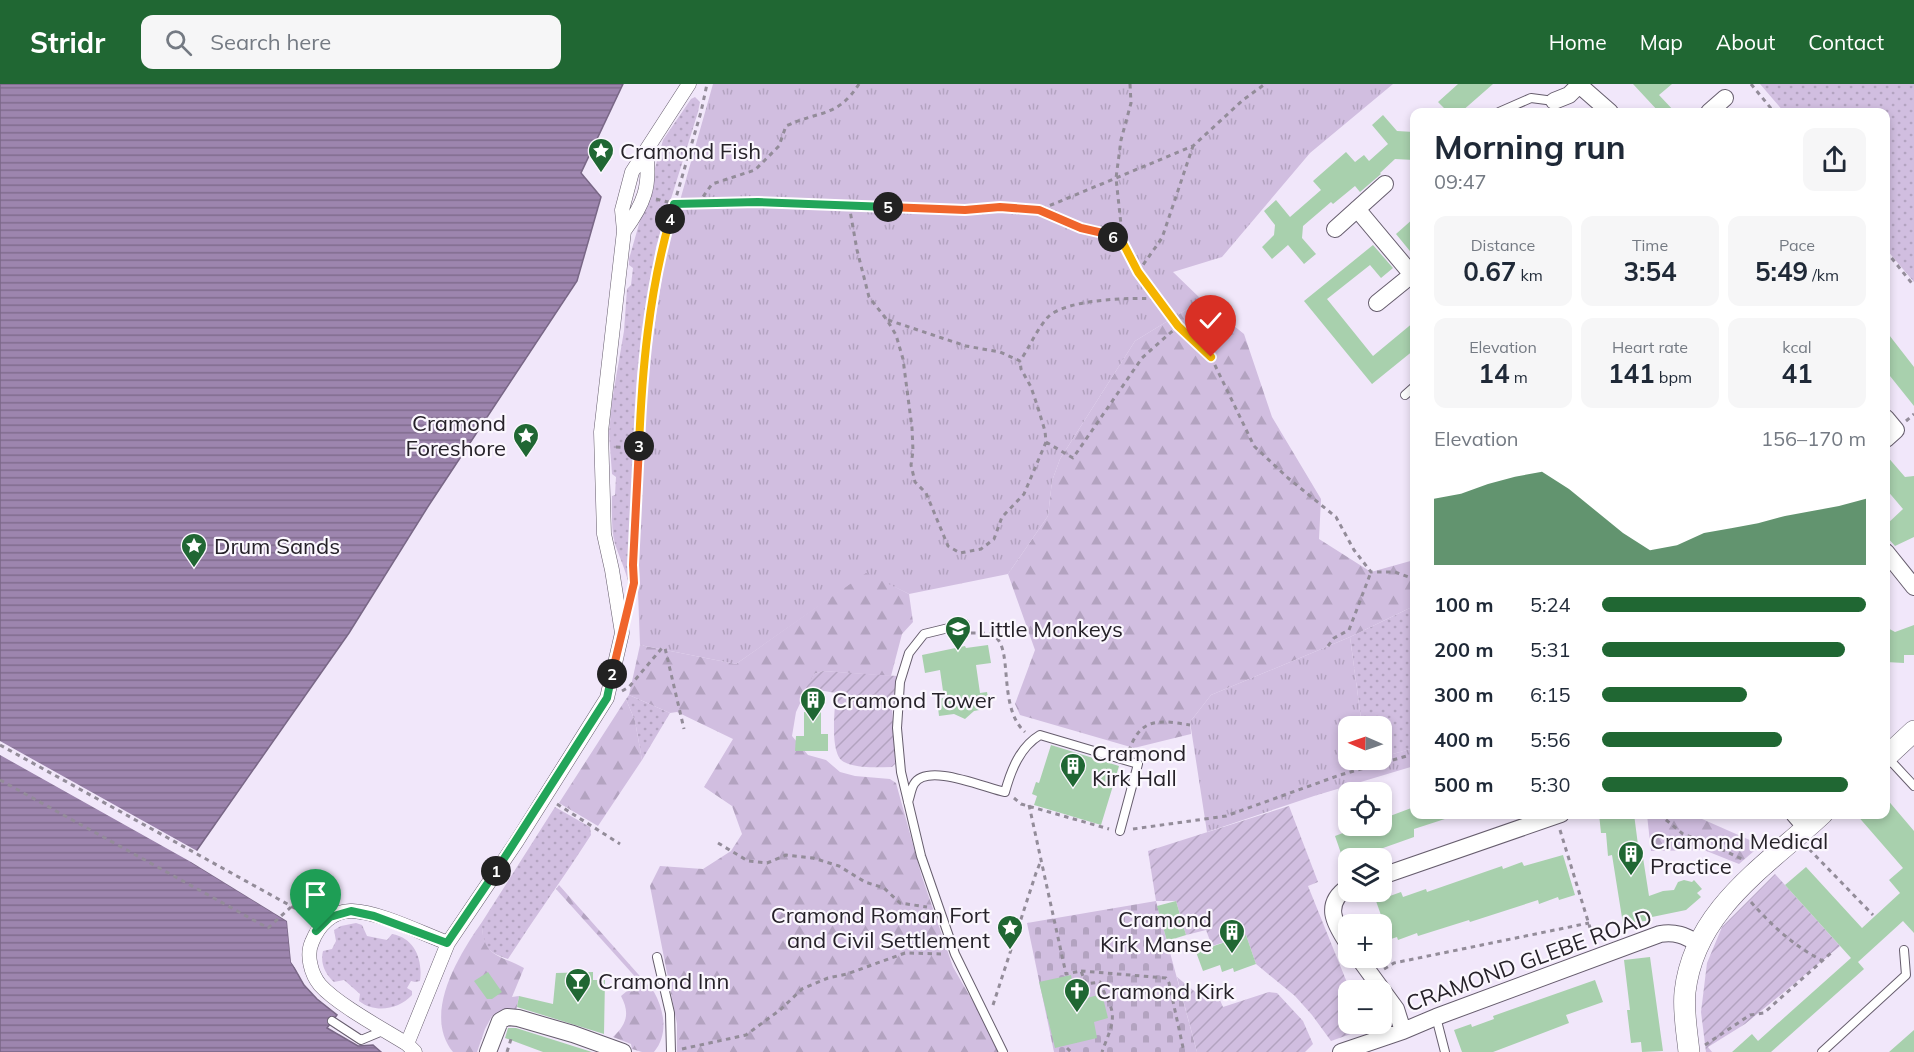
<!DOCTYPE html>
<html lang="en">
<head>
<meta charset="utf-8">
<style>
  :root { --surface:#fff; --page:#f6f6f7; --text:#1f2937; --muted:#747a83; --accent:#206733 }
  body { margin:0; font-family:Mulish,sans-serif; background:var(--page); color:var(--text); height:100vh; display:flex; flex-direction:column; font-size:22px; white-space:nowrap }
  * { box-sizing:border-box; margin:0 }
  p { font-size:20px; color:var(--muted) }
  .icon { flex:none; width:33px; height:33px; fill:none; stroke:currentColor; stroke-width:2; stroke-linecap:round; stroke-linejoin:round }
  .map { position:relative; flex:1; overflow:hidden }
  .side { position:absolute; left:1410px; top:24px; width:480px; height:711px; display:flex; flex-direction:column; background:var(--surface); border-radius:12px; box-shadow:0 3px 9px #0003 }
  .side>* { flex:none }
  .needle { width:39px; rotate:272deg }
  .buttons { position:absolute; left:1338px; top:632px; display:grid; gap:12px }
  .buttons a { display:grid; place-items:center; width:54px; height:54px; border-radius:12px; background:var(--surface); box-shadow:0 3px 9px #0003; font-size:30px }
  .pin { position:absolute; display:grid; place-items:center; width:51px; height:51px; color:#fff; margin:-62px -26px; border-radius:50% 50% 50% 0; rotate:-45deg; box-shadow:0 0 6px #0007 }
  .pin .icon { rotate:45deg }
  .km { position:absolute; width:30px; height:30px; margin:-15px; border-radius:50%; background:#222; color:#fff; font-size:16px; line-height:30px; text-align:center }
  .round { display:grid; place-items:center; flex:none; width:63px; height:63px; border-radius:12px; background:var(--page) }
  .overview { display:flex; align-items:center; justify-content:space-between; height:102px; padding:0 24px }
  h1 { font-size:33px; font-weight:700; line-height:45px }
  .metrics { display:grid; grid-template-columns:repeat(3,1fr); gap:9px; height:102px; padding:6px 24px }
  .metrics div { display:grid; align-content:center; border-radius:12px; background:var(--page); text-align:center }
  .metrics b { font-size:26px; font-weight:700 }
  .metrics small { font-size:16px; font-weight:400 }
  .metrics p { font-size:16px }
  .chart { height:168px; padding:12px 24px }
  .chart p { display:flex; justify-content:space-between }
  .chart svg { width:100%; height:108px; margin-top:6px; fill:var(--accent); opacity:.7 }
  ul { padding:0 24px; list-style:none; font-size:20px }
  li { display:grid; grid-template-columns:96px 72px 1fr; align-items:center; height:45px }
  li i { height:15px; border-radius:8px; background:var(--accent) }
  header { display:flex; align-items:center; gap:36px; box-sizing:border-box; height:84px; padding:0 30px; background:var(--accent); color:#fff }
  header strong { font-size:28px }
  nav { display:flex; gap:33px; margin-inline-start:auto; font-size:21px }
  .search { width:420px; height:54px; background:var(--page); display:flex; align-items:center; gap:15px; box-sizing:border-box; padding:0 21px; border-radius:12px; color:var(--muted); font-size:22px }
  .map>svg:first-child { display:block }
  .grass { fill:url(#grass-dots) }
  .forest { fill:url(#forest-firs) }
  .cemetery { fill:url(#cemetery-stones) }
  .park { fill:url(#park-tufts) }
  .garden { fill:url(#garden-furrows) }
  .water { fill:url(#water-rules); stroke:#796786; stroke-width:1.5 }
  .pier { fill:#f1e7fa }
  .building { fill:#a8d0ad }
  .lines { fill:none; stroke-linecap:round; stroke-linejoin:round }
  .service-casing { stroke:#665d6d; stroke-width:10 }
  .pedestrian-casing { stroke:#665d6d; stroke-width:15 }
  .minor-casing { stroke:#665d6d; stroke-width:18 }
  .tertiary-casing { stroke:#665d6d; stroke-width:22 }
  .path { stroke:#938c99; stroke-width:3; stroke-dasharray:4.5 4.5; stroke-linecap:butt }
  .service { stroke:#fff; stroke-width:8 }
  .pedestrian { stroke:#fff; stroke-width:14 }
  .minor { stroke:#fff; stroke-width:16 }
  .tertiary { stroke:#fff; stroke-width:21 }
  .split-1-casing { stroke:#fff; stroke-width:12 }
  .split-2-casing { stroke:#fff; stroke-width:12 }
  .split-3-casing { stroke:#fff; stroke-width:12 }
  .split-4-casing { stroke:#fff; stroke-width:12 }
  .split-5-casing { stroke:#fff; stroke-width:12 }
  .split-6-casing { stroke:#fff; stroke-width:12 }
  .split-7-casing { stroke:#fff; stroke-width:12 }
  .split-1 { stroke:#22a559; stroke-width:8 }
  .split-2 { stroke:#22a559; stroke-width:8 }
  .split-3 { stroke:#f0652b; stroke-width:8 }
  .split-4 { stroke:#f5b400; stroke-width:8 }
  .split-5 { stroke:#22a559; stroke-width:8 }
  .split-6 { stroke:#f0652b; stroke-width:8 }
  .split-7 { stroke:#f5b400; stroke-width:8 }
  .labels { text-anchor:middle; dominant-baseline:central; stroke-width:4.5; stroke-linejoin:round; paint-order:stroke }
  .poi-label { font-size:22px; fill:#262229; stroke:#fbf7fe; text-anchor:start }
  .street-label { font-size:22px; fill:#262229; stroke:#fbf7fe }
</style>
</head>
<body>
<header>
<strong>Stridr</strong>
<div class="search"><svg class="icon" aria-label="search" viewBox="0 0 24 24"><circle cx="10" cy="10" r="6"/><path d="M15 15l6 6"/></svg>Search here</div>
<nav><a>Home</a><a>Map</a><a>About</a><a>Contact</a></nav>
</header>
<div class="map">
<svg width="1914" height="968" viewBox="0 0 1914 968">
  <defs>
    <pattern id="grass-dots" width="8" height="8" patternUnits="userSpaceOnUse" patternTransform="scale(1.5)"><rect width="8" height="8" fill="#d1bee0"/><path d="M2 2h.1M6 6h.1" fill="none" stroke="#b3a3c0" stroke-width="1.8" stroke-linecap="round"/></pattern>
    <pattern id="forest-firs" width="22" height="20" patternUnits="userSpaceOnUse" patternTransform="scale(1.5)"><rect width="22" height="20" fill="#d1bee0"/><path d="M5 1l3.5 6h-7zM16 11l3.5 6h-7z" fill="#b3a3c0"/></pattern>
    <pattern id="cemetery-stones" width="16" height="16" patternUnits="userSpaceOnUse" patternTransform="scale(1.5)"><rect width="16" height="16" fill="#d1bee0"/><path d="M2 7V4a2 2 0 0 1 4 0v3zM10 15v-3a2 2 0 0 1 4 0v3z" fill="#b3a3c0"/></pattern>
    <pattern id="park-tufts" width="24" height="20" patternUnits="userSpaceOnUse" patternTransform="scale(1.5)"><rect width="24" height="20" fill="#d1bee0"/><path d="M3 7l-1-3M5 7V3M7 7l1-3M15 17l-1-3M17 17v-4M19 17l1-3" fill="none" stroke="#b3a3c0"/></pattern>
    <pattern id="garden-furrows" width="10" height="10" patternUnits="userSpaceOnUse" patternTransform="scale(1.5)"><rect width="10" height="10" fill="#d1bee0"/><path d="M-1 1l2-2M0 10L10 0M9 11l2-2" fill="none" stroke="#b3a3c0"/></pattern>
    <pattern id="water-rules" width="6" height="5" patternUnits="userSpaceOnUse" patternTransform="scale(1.5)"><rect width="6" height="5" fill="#9d85ae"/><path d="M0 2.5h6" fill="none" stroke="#806c8e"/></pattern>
  </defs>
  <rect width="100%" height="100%" fill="#f1e7fa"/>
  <path class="grass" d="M1760 0H1914V198L1886 165V28H1784Z
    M695 13 700 18 698 28 656 163 637 292 630 481 632 499 629 501C625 484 620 475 615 460 611 445 612 428 612 412L615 411 616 393 612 390 609 349 612 317 624 247 627 205 631 201 633 184 629 181V175L663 56 691 15Z
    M1414 522V664L1382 673V642H1362L1350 553Z
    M629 611 670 629 642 676 635 637 626 615Z
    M555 723 590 743 591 751C564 793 535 833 508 875 486 868 482 861 482 838Z
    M356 839 362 841 367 852 387 856 392 850C415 854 423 876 420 897L415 898 411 897 407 904 412 907V911C399 925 376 930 359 917L360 910 344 896 334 898C325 890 320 879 323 867L332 865 336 857 334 846 341 842Z"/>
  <path class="forest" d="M1202 216 1244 250 1272 333 1321 415 1319 455 1371 488 1414 476V522L1350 553 1211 611 1190 638 1191 650 1134 664 1020 631 1015 620 1035 566 1008 490 1048 432 1052 397 1060 375 1135 257Z
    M866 488 909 510 913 538 902 550 891 592 823 587 814 590 796 628 792 652 808 671 826 676 840 688 855 692 890 695 896 699 922 793 953 883 980 930 998 968H677V940L650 802 660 782 703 785 731 767 742 750 732 722 704 703 733 655 677 628 670 629 629 611 640 561 736 580Z
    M626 615 635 637 642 676 598 742 559 719Z
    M1647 731H1693L1761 761 1739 780 1704 766 1651 767Z
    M559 801 654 908C664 926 669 950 654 968H642L632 965 631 960 613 953C627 940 630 929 621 912L639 897 556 805Z
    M482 838C482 873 498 870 524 884L512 913 519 912 516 927 492 932 485 945 477 968H453C422 930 459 871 482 838Z"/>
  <path class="cemetery" d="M1156 817 1197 968H1054L1027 839Z"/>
  <path class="park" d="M713 0H1393L1310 69 1222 173 1173 188 1202 216 1135 257 1060 375 1052 397 1048 432 1008 490 909 510 866 489 736 580 640 561 637 481 647 292 666 166Z
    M1350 553 1362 642H1348V675H1367L1368 677 1382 675V673L1414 664V682L1314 712 1207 748 1190 638 1211 611Z"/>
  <path class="garden" d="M823 587 897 592 892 622 895 680 892 683C876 683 858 685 844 678 829 671 835 624 836 609L806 604 814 590Z
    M1289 722 1318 798 1308 802 1350 906 1348 939H1363L1365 945 1331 957 1312 931 1295 912 1256 880 1246 851 1212 862 1206 846 1186 851 1176 817H1156L1148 767Z
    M1775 790 1840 862 1745 940 1708 963 1712 968H1706L1701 928 1707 879 1722 843Z
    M1177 893 1199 911 1220 916 1223 923 1269 908 1277 909 1303 937 1313 960 1305 968H1197Z"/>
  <path class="water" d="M0 0H623L581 89 601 113 577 197 429 421 349 549 197 766 191 778 287 837 291 878 304 901 317 915 337 931 327 944 358 962 373 961 381 968H0Z"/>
  <path class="pier" d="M0 657 199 768 195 777 289 834 294 877 298 884 300 890 291 878 287 837 191 778 0 671Z"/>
  <path class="building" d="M1458 0H1493L1461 28H1448L1438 18Z
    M1633 0H1672L1659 11 1675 28H1659Z
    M1383 31 1397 47 1414 48V76L1395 75 1380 89 1381 90 1360 108 1355 102 1333 120 1331 118 1303 142 1302 154 1316 170 1304 180 1288 161 1272 175 1262 163 1274 151 1275 141 1264 127 1276 116 1290 133 1321 106 1313 97 1346 68 1355 78 1364 71 1369 77 1388 60 1372 41Z
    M1414 134V172L1396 150Z
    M1373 161 1393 184 1381 194 1370 181 1327 215 1373 272 1414 238V266L1372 300 1304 217Z
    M1886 247 1914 283V322L1886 287Z
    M1886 371 1905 393 1914 392V453L1895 462 1886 452V441L1903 425 1886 405Z
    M1914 541V571H1904V579L1886 578V543L1895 548Z
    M988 561 991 579 976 581 980 609 987 608 990 624 974 627 965 635 954 630 939 632 937 615 944 614 940 586 925 589 922 571 965 562 966 564Z
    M804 628H821V650H828V667H795L796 652H804Z
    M1051 661 1119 682 1101 741 1034 721 1037 712 1032 710 1036 698 1039 699Z
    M1886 714 1914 747V849L1903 837 1858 878 1864 885 1771 968H1732L1752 950 1758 957 1851 874 1785 801 1806 783 1862 844 1900 809 1889 796 1903 784 1856 730H1886Z
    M1414 723V730H1451V733L1414 745V753L1355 774H1348V776L1344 778 1335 752 1364 741H1382V735Z
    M1599 730H1634L1638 761H1641L1649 812 1663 807 1674 806 1678 798 1684 796 1692 798 1694 796 1702 805 1697 809 1701 813 1686 826 1652 833V836L1623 840 1612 771 1608 772 1606 749H1601Z
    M1563 771 1575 811 1559 816 1558 813 1539 820 1538 816 1470 838 1469 836 1418 852 1417 849 1398 856 1397 853 1382 858V834L1376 817 1401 808 1403 813 1426 805 1427 808 1502 782 1503 785 1522 778 1524 782Z
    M1176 817 1186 851 1167 857 1157 822Z
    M1246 851 1256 880 1234 888 1233 884 1222 888 1220 881 1203 887 1196 868Z
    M1650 873 1663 967 1642 968 1641 958 1631 959 1627 926H1630L1624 876Z
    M488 888 502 908 492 915H487L474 897Z
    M593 888V896H605L604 950 517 923 519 912 553 920 556 889Z
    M1071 891 1074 906 1084 903 1087 914 1102 910 1108 934 1094 938 1097 954 1055 964 1039 898Z
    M1595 896 1603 918 1566 931 1569 939 1493 968H1462L1454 946 1471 940 1472 943 1494 935 1493 932Z
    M508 944H516L592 968H543L505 954Z
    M1914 946V968H1889Z"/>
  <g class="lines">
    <defs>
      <path id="service" d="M1499 28 1531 14 1554 17
        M1405 311 1414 303
        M965 540 924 550 909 569 900 598 897 644 901 688 921 772 955 870 1003 968
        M1888 674 1914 702
        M908 718C910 713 911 705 914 700 927 678 985 704 1005 708 1011 686 1020 663 1040 651L1138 680 1120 747
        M657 873 670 929 671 968
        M1436 933 1445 968
        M332 937 361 956 385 946
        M1822 968 1906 891 1904 866"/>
      <path id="pedestrian" d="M624 147C644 120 651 102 646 69
        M407 960 448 859
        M415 968 407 960C383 945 338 921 320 901 311 890 306 871 312 858 318 842 333 826 352 827 380 828 421 849 448 859L517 757 607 614 622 549 612 486 604 450 601 348 624 147 622 126 632 88 689 0"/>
      <path id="minor" d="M1578 0 1610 28
        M1554 17 1569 11 1579 1
        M1709 28 1725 14
        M1357 125 1414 193
        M1335 145 1385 100
        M1377 219 1414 189
        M1886 334 1896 346 1886 355
        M1886 468 1914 503
        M1794 730 1807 745
        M1382 792 1561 730
        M1348 803C1323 820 1334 839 1348 860
        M1358 873 1396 925 1403 947
        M488 968 500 937 507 933 518 934 573 950 623 968
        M1341 968 1403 947 1436 933 1660 850C1675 847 1685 852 1698 859"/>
      <path id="tertiary" d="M1886 673 1914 647
        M1689 968C1687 948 1683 928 1685 908 1694 826 1766 782 1822 730"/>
    </defs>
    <use href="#service" class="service-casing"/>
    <use href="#pedestrian" class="pedestrian-casing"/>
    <use href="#minor" class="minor-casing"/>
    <use href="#tertiary" class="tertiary-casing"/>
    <path class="path" d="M1130 0 1131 19 1121 56 1116 94 1123 159 1138 188 1178 242 1211 273 1254 362 1288 394 1336 433 1354 466 1371 488H1395L1414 495
      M1751 0 1774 28
      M656 115 680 121 758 118 965 126 1000 123 1039 126 1193 62 1243 16 1265 0
      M698 120 712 100 755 86 779 62 786 42C820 26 837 34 859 0
      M849 121 857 166 869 213 887 236 896 251 903 275 912 344 913 367 911 381 915 398 926 409 948 462 960 469 981 465 994 455 1002 433 1024 410 1046 358 1045 347 1038 324 1031 303 1021 285 1020 277
      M1039 126 1081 144 1107 150 1123 159
      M1886 167 1914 202
      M1138 188 1162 154 1193 62
      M888 236 966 262 1000 268 1020 277C1029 264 1037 245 1048 233 1066 215 1133 213 1158 215
      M1906 337 1914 330
      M1046 358 1073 374 1142 274 1178 242
      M616 363 639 364
      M631 512 634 499 633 481 642 292 661 165 701 28 707 0
      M971 549C979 549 987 548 994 552 1014 564 997 623 1025 648
      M1328 562 1334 554 1349 546 1371 488
      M622 607 629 603 662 564H665L684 645
      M0 661 309 832 311 835
      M1129 667C1140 633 1160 636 1190 641
      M0 696 268 844 291 823
      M1014 714 1021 720 1109 745
      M557 720 620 760
      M1029 721 1066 890 1081 887 1086 900 1100 898C1103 907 1107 913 1110 921 1117 937 1107 953 1102 968
      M1659 730 1683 750 1723 766 1744 776
      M1133 745 1226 732 1340 691 1414 670
      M1560 746 1595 860
      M718 759 748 777 767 779 786 771 813 774 839 782 865 798 884 804 900 819 927 823
      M1809 765 1873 831
      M1751 818C1772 842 1794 862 1823 877
      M1384 885 1394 879 1589 839
      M1081 887 1166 894 1169 899 1184 968
      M993 921 1036 789 1040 779
      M1705 961 1750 931 1764 929 1831 869
      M1067 964 1071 968
      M682 965 746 951 780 926 802 905 828 894 847 890 905 869 944 870
      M507 968 511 955"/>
    <use href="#service" class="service"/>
    <use href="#pedestrian" class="pedestrian"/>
    <use href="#minor" class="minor"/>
    <use href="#tertiary" class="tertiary"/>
  </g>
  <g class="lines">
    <defs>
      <path id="split-1" d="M316 847 330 833 351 827 374 832 447 859 496 787"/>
      <path id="split-2" d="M496 787 607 614 612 590"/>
      <path id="split-3" d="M612 590 634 499 633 481 639 362"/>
      <path id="split-4" d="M639 362C642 286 649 209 670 135"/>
      <path id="split-5" d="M670 135 674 120 758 118 888 123"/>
      <path id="split-6" d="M888 123 965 126 1000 123 1039 126 1081 144 1107 150 1113 153"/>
      <path id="split-7" d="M1113 153 1123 159 1138 188 1178 242 1211 273"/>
    </defs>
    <use href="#split-1" class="split-1-casing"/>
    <use href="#split-2" class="split-2-casing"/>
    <use href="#split-3" class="split-3-casing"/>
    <use href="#split-4" class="split-4-casing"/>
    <use href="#split-5" class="split-5-casing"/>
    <use href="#split-6" class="split-6-casing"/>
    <use href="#split-7" class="split-7-casing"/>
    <use href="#split-1" class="split-1"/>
    <use href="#split-2" class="split-2"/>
    <use href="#split-3" class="split-3"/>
    <use href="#split-4" class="split-4"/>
    <use href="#split-5" class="split-5"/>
    <use href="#split-6" class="split-6"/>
    <use href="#split-7" class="split-7"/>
  </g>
  <defs>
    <symbol id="sight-pin" viewBox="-11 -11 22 30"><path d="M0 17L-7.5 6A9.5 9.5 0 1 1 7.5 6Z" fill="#206733" stroke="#fbf7fe"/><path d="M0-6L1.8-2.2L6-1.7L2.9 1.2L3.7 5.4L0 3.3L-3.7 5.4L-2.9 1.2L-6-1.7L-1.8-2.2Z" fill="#fff"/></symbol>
    <symbol id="school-pin" viewBox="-11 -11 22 30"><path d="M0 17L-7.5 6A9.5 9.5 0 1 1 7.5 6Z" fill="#206733" stroke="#fbf7fe"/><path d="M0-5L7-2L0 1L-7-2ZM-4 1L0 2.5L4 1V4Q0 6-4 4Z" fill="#fff"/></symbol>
    <symbol id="building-pin" viewBox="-11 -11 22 30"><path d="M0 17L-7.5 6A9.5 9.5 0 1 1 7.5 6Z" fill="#206733" stroke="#fbf7fe"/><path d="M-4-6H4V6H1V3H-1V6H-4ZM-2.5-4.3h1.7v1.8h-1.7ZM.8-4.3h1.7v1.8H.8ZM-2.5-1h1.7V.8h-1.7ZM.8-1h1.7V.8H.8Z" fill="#fff"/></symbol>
    <symbol id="bar-pin" viewBox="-11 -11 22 30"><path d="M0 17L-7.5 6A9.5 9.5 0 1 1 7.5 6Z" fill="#206733" stroke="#fbf7fe"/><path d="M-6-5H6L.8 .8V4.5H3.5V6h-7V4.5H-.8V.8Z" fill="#fff"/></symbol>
    <symbol id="church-pin" viewBox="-11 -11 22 30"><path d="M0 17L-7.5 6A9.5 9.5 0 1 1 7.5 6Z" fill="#206733" stroke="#fbf7fe"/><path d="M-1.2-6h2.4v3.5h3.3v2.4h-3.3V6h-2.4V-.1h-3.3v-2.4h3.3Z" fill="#fff"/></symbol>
  </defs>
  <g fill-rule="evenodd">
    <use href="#sight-pin" x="586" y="52" width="30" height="40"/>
    <use href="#sight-pin" x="511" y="337" width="30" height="40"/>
    <use href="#sight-pin" x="179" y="447" width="30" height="40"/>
    <use href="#school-pin" x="943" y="530" width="30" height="40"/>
    <use href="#building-pin" x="798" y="601" width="30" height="40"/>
    <use href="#building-pin" x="1058" y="667" width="30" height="40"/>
    <use href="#building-pin" x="1616" y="755" width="30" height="40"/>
    <use href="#sight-pin" x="995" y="829" width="30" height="40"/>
    <use href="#building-pin" x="1217" y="833" width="30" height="40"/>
    <use href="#bar-pin" x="563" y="882" width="30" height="40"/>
    <use href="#church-pin" x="1062" y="892" width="30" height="40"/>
  </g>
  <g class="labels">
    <g class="poi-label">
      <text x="620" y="67">Cramond Fish</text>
      <text x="506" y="339" text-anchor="end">Cramond<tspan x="506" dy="25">Foreshore</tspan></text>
      <text x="214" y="462">Drum Sands</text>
      <text x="978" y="545">Little Monkeys</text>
      <text x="832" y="616">Cramond Tower</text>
      <text x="1092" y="669">Cramond<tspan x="1092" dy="25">Kirk Hall</tspan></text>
      <text x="1650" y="757">Cramond Medical<tspan x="1650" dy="25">Practice</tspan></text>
      <text x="990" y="831" text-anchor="end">Cramond Roman Fort<tspan x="990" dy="25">and Civil Settlement</tspan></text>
      <text x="1212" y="835" text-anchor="end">Cramond<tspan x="1212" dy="25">Kirk Manse</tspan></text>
      <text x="598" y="897">Cramond Inn</text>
      <text x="1096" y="907">Cramond Kirk</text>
    </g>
    <g class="street-label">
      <text transform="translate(1529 876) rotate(-20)">CRAMOND GLEBE ROAD</text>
    </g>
  </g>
</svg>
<div class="buttons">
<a><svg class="needle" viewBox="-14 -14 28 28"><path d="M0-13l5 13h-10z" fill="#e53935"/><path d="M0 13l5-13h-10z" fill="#747a83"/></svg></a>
<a><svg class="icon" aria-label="locate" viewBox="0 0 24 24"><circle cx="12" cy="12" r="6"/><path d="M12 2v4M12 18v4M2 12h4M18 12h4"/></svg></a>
<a><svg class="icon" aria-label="layers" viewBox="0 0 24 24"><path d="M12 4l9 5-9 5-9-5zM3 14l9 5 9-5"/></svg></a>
<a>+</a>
<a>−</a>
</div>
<div class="pin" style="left:316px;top:847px;background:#1e9e55"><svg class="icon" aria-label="arrive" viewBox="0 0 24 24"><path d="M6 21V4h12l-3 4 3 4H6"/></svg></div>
<div class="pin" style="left:1211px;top:273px;background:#d93025"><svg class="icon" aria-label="check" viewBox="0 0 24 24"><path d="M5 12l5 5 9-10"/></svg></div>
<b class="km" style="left:496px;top:787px">1</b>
<b class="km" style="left:612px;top:590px">2</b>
<b class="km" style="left:639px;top:362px">3</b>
<b class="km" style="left:670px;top:135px">4</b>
<b class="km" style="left:888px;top:123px">5</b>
<b class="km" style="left:1113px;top:153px">6</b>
<section class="side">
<div class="overview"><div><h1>Morning run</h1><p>09:47</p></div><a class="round"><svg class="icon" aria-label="share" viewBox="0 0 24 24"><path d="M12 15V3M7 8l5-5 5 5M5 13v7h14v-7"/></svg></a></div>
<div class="metrics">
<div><p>Distance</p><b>0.67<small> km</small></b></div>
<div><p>Time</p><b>3:54</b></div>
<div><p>Pace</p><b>5:49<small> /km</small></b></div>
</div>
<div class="metrics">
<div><p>Elevation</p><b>14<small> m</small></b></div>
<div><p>Heart rate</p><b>141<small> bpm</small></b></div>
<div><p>kcal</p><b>41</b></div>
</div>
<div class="chart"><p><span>Elevation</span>156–170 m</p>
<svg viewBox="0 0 160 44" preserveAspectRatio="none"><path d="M0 44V17L10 15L20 11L30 8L40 6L50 13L60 22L70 31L80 38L90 36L100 31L110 29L120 27L130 24L140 22L150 20L160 17V44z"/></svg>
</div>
<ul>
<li><b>100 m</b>5:24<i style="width:100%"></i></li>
<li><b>200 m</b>5:31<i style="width:92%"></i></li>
<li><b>300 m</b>6:15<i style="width:55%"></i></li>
<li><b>400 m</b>5:56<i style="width:68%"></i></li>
<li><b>500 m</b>5:30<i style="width:93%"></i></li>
</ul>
</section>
</div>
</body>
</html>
